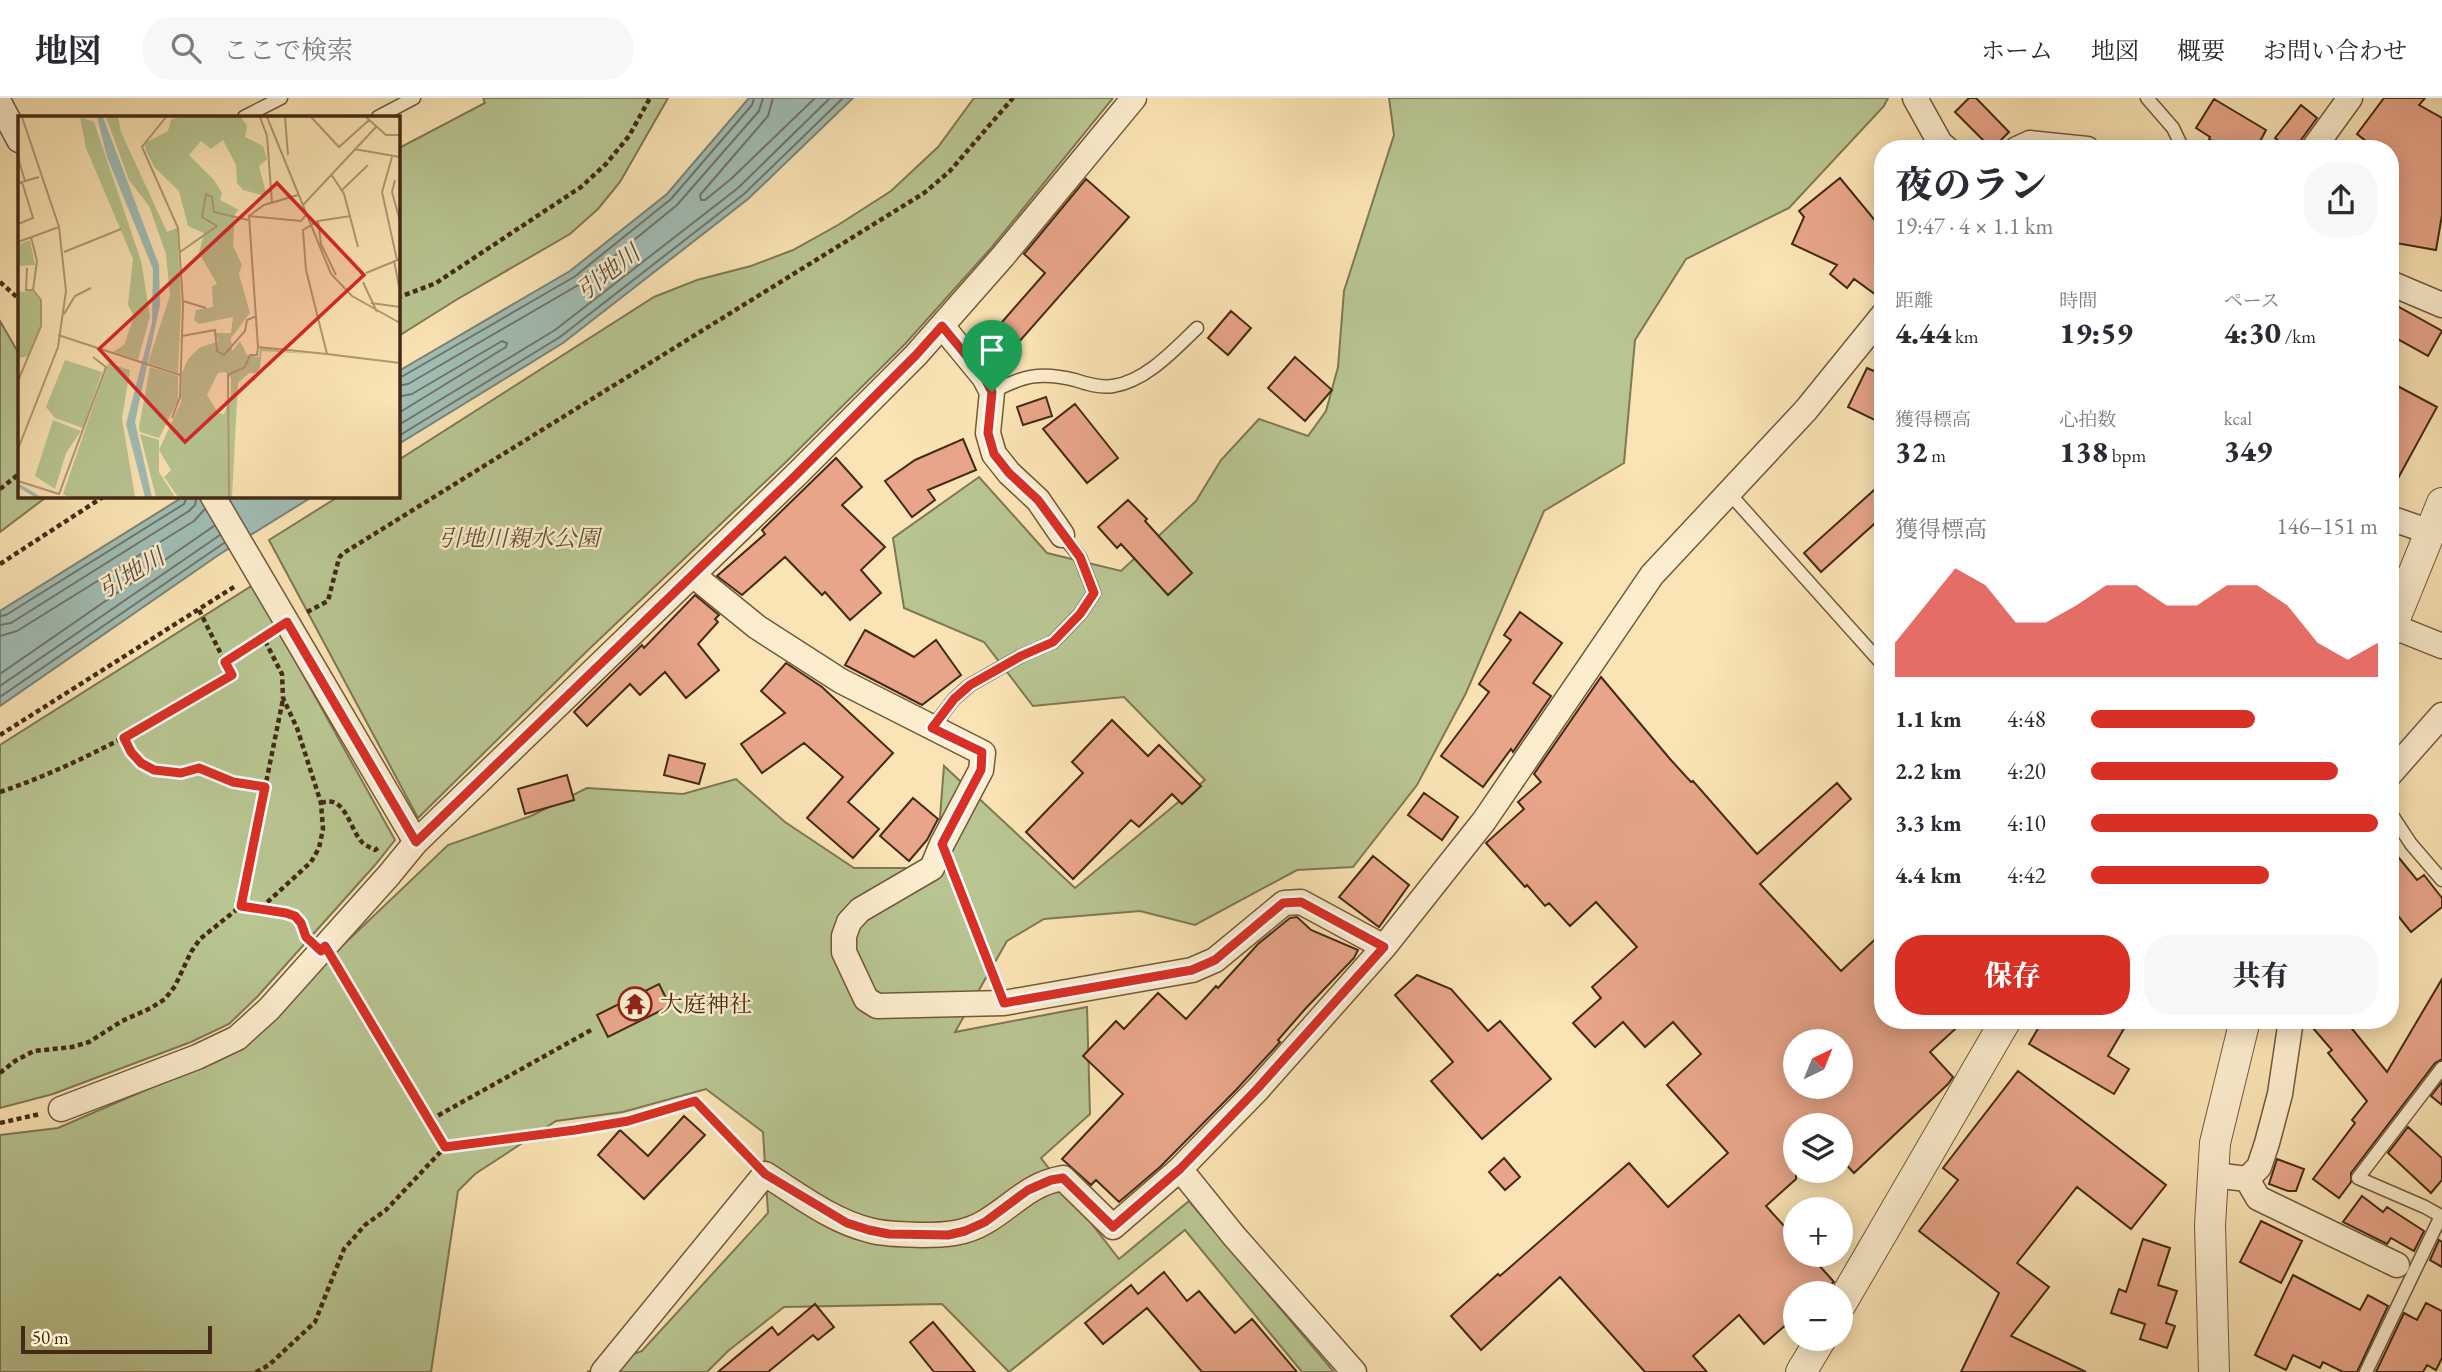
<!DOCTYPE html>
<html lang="ja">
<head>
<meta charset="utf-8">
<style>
  :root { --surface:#fff; --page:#f7f7f7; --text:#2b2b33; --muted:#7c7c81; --line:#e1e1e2; --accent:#d93025 }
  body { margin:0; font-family:"EB Garamond","Noto Serif JP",serif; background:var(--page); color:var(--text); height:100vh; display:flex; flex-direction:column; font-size:26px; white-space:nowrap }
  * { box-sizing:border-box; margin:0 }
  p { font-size:23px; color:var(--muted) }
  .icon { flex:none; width:38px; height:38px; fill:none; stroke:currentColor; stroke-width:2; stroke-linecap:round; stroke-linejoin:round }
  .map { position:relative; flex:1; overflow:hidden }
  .drawer { position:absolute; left:1874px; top:42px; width:525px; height:889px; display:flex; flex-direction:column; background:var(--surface); border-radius:28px; box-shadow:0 4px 18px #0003 }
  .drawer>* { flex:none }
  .needle { width:46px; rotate:43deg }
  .tools { position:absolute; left:1783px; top:931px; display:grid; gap:14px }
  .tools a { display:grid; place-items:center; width:70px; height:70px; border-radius:50%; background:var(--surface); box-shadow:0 4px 18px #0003; font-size:35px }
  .scale { position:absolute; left:21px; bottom:18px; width:191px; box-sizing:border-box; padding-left:7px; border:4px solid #442b15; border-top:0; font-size:19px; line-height:24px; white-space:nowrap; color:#442b15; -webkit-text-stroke:5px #fcedce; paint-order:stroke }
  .pin { position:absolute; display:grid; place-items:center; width:60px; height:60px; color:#fff; margin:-72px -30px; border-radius:50% 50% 50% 0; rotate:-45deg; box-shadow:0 0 7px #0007 }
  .pin .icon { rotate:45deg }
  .round { display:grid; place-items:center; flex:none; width:74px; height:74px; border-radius:28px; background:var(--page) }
  .head { display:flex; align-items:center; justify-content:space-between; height:119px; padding:0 21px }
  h1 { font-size:38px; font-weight:800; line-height:52px }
  .stats { display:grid; grid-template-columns:repeat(3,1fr); gap:10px; height:119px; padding:7px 21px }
  .stats div { display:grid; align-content:center }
  .stats b { font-size:30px; font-weight:800 }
  .stats small { font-size:19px; font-weight:400 }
  .stats p { font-size:19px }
  .chart { height:196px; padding:14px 21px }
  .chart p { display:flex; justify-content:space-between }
  .chart svg { width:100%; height:126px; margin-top:7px; fill:var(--accent); opacity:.7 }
  .action { display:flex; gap:14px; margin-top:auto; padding:14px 21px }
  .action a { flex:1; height:80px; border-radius:28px; background:var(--accent); color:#fff; font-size:28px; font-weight:800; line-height:80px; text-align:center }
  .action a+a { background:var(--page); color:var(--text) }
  ul { padding:0 21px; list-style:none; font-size:23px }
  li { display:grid; grid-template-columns:112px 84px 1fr; align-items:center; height:52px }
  li i { height:18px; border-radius:9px; background:var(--accent) }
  header { display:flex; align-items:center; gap:42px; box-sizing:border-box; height:98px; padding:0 35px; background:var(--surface); border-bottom:2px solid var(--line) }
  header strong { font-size:33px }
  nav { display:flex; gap:38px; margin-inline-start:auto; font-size:24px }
  .search { width:490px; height:63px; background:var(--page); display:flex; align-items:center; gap:18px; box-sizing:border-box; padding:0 24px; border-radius:28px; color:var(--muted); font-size:26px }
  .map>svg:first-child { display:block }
  .green { fill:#b8c591; stroke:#7e7853; stroke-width:2 }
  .water { fill:#a0bdb5; stroke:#7b8375; stroke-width:2 }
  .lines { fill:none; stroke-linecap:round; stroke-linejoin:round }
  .shore { stroke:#727465; stroke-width:2 }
  .building { fill:#e8a589; stroke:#442b15; stroke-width:2; fill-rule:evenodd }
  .service-casing { stroke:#72593d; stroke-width:15 }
  .minor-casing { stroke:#72593d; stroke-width:27 }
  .tertiary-casing { stroke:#72593d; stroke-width:32 }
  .path { stroke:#442b15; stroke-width:4.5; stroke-dasharray:5 3.5; stroke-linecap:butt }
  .service { stroke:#fcedce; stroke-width:12 }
  .minor { stroke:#fcedce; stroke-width:24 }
  .tertiary { stroke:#fcedce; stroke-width:30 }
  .route-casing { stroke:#fff; stroke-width:14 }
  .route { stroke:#d93025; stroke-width:9 }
  .labels { text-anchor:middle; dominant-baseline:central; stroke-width:5; stroke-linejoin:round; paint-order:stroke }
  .park-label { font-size:23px; font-style:italic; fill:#615234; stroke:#fcedce }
  .poi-label { font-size:23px; fill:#442b15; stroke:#fcedce; text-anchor:start }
  .water-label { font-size:24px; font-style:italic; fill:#5b503d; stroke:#fcedce }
  .inset-river { fill:none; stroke:#a0bdb5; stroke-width:3.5 }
  .inset-road { fill:none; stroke:#b19974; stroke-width:2 }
  .view { fill:#d62828; fill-opacity:0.15; stroke:#d62828; stroke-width:3.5 }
  .inset-edge { fill:none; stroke:#442b15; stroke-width:3.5 }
</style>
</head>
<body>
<header>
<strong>地図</strong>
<div class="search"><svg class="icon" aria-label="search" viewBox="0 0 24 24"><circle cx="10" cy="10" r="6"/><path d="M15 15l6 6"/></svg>ここで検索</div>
<nav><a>ホーム</a><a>地図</a><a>概要</a><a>お問い合わせ</a></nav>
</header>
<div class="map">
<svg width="2442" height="1274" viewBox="0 0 2442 1274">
  <rect width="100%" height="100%" fill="#fae3b4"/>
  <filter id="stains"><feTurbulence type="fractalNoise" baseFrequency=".00286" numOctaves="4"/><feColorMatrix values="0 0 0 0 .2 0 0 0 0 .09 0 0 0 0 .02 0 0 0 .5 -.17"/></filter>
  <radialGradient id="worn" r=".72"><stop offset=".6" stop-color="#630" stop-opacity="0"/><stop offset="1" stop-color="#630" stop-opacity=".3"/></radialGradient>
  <path class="green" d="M483 0H668L620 84 598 111 570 136 456 202 397 239V51L485 5Z
    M974 0H1113L992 149 905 246 787 363 586 554 418 720 269 442 341 397H397V363L654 199 697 182 751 168 793 152 838 127 891 93 938 49Z
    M1389 0H1888L1884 8 1789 110 1686 161 1635 242 1624 365 1544 413 1466 595 1417 687 1353 769 1297 772 1195 827 1140 813 1044 821 1007 843 955 934 1087 909 1090 1016 1041 1060 1119 1161 1189 1103 1334 1274H1302L1185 1132 1009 1274 942 1206 784 1209 728 1253 707 1274H587L642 1253 768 1115 763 1034 706 991 623 1014 556 1023 475 1076 458 1093 431 1274H0V1037L58 1030 243 950 299 889 448 747 531 718 587 690 683 696 736 681 785 724 854 770H936L944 668 1075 790 1205 682 1124 599 1033 608 984 544 904 510 893 440 979 379 1047 455 1121 473 1196 403 1221 362 1259 321 1308 338 1326 313 1338 269 1344 193 1394 37Z
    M0 223 19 256V397H49L0 434Z
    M253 487 395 742 375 767 257 899 229 926 191 944 53 996 0 1010V647Z"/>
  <path class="water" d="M749 0H853L748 101 563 245 397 347V274L570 173 667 96Z
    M186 397H315L220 456 0 608V513Z"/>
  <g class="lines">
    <path class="shore" d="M773 0 768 18 700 97 701 102H705L731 81 815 0
      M397 279 403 278 574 179 671 101 752 7 754 0
      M397 288 408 286 580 186 677 107 759 13 763 0
      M397 299 412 296 502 243 507 245 506 249 397 316
      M397 328 555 232 738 90 830 0
      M397 339 560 239 744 96 843 0
      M0 518 6 517 184 406 188 397
      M0 527 11 525 189 413 195 407 197 397
      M0 538 17 533 194 423 204 412
      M0 576 214 428
      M0 588 220 437
      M0 599 224 445"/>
  </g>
  <path class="building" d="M1969 0H1976L2009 34 1992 51 1955 14Z
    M2384 0H2425L2419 7 2442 20V117L2436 152 2390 144V51H2376L2357 36Z
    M2214 1 2266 32 2256 51H2225L2209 41 2210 39 2196 30Z
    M2301 7 2317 20 2301 42 2298 51H2289L2275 40Z
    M1840 80 1883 132V202L1854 181 1847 190 1830 176 1837 167 1792 146 1804 119 1799 113Z
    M1086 81 1129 119 996 270 981 252 997 234 995 232 1045 175 1024 156Z
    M2390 204 2442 233 2428 258 2390 237Z
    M1231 213 1251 230 1228 257 1208 240Z
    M1295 259 1332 292 1305 323 1268 290Z
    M1867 270 1883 277V326L1848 309Z
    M2390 284 2437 309 2390 395Z
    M1046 299 1052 318 1023 327 1017 309Z
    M1075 306 1118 360 1087 385 1043 331Z
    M963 341 976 372 928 392 935 402 912 419 885 383 915 362Z
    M836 360 862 389 842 407 885 449 861 472 881 495 850 522 825 494 822 497 785 459 742 497 717 478 765 436 762 432Z
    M1883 384V418L1821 474 1804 455Z
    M1128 402 1147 421 1145 423 1192 475 1168 497 1121 446 1117 450 1098 429Z
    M695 497 719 517 715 521 718 524 698 546 719 572 686 600 665 574 640 597 630 586 587 628 574 614 642 547 644 550Z
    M1520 514 1562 545 1533 585 1551 598 1513 654 1511 651 1483 689 1441 658 1489 594 1479 586 1511 542 1504 537Z
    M865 532 914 559 936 542 961 577 922 607 845 567Z
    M786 565 822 589 893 655 848 704 879 731 853 760 807 720 843 679 804 645 762 675 741 646 785 615 761 593Z
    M1601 579 1670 661 1691 684 1693 683 1757 756 1837 685 1851 701 1760 786 1841 873 1883 834V922H1965L1930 954 1953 979 1948 986 1854 1075 1841 1061V1027H1796V1081L1766 1108 1796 1141V1157H1810L1834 1184 1821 1195H1796V1218L1764 1246 1739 1217 1693 1258 1707 1274H1645L1560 1179 1481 1252 1451 1218 1498 1176 1500 1178 1629 1065 1668 1109 1728 1055 1667 987 1701 956 1673 924 1645 949 1623 924 1595 949 1573 925 1601 900 1592 889 1637 849 1596 804 1570 828 1549 805 1545 808 1527 787 1525 789 1486 745 1524 711 1518 704 1541 684 1534 676ZM1796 943H1841V989H1796Z
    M1112 622 1148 658 1159 647 1201 688 1182 706 1172 696 1139 729 1131 722 1073 781 1026 734 1083 675 1072 664Z
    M669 657 705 666 699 686 664 677Z
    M567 677 574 702 525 716 518 691Z
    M1424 695 1458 719 1442 742 1408 717Z
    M913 700 938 721 927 742 909 763 880 738Z
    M2390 749 2417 782 2424 777 2442 800V809L2411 834 2390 808Z
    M1373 758 1409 787 1379 829 1339 799Z
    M1297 819 1311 832 1358 852 1354 860 1306 910 1278 942 1280 944 1236 992 1160 1069 1119 1104 1096 1082 1091 1087 1062 1061 1123 996 1083 958 1116 923 1124 931 1158 895 1186 921 1216 888 1218 890 1258 846 1290 820Z
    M1417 877 1451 891 1488 933 1500 923 1551 981 1482 1041 1431 983 1453 964 1395 897Z
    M2442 881V961L2435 965 2351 1075V1084L2339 1100 2313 1081 2355 1025 2352 1022 2367 1003 2328 955 2332 952 2306 922H2345L2387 974Z
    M659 886 670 908 608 939 597 917Z
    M2043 922H2129L2108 958 2129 971 2114 996 2029 946Z
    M2018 973 2166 1087 2131 1131 2077 1089 2017 1165 2049 1189 2011 1238 2086 1274H1961L1999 1195 1919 1133 1958 1082 1943 1070Z
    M2442 984V1007L2431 998Z
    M684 1018 705 1037 644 1101 598 1057 620 1032 648 1058Z
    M2408 1029 2442 1060V1082L2431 1095 2388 1055Z
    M1504 1060 1520 1079 1505 1092 1489 1074Z
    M2277 1061 2304 1071 2296 1093H2288L2269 1086Z
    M2362 1098 2383 1114 2387 1109 2424 1133 2414 1153 2391 1140 2387 1146 2343 1124Z
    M2261 1123 2302 1143 2281 1185 2240 1164Z
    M2143 1141 2170 1150 2158 1187 2177 1193 2166 1225 2175 1228 2167 1250 2140 1241 2145 1226 2111 1215 2119 1191 2126 1194Z
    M2439 1142 2442 1144V1169L2430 1162Z
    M1164 1174 1187 1203 1199 1193 1235 1235 1252 1221 1297 1274H1202L1147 1210 1103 1246 1085 1225 1131 1187 1138 1196Z
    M2293 1177 2360 1212 2368 1197 2388 1208 2357 1274H2343L2323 1264 2320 1270 2293 1257 2286 1272 2255 1257Z
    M2426 1205 2442 1213V1260L2436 1272 2427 1267 2423 1274H2376L2404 1215 2417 1222Z
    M815 1206 834 1229 818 1242 813 1237 768 1274H718L772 1229 778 1237Z
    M933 1224 975 1274H934L910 1244Z"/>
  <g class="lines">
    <defs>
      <path id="service" d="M2147 0 2173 30 2183 51
        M244 19 281 0
        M378 19 414 0
        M992 294C1023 278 1040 273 1075 282 1087 286 1100 290 1113 288 1146 283 1174 252 1197 230
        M1729 395 1883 567
        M932 630 954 601 970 587 1021 558 1053 544 1080 516 1094 495 1080 459 1062 437
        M2390 714 2411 746 2442 782
        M2366 1274 2441 1118 2425 1109 2358 1080 2442 970"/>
      <path id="minor" d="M1915 0 1940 45 1947 51
        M0 6 19 42
        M2017 51 2030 45 2087 51
        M2313 51 2350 0
        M2390 185 2442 207
        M942 228 984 279 992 294 988 335 994 356 1009 375 1038 402 1062 437
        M212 397 416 744
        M2390 420 2430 434
        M693 477 757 529 841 583 983 655 981 672 942 746 932 770 860 812 849 824 844 838V854L866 901 877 908 1004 905 1192 872 1215 862 1284 805 1301 804 1384 849
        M2392 528 2442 548
        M2390 676 2442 617
        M61 1011 197 959 237 940 269 911 389 777 416 744 796 377 916 257 1004 157 1134 0
        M2214 1077 2247 1081 2258 1100 2397 1167
        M2247 1081 2259 1069 2267 1045 2280 996 2291 922
        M603 1274 765 1076C797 1096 832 1123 869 1132 886 1137 905 1136 922 1137 945 1137 965 1136 985 1124 1013 1108 1028 1086 1063 1080L1113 1129 1180 1071
        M1354 1274 1234 1138 1180 1071 1258 991 1384 849 1484 723 1652 477 1806 312 1883 217"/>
      <path id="tertiary" d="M2390 533 2442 405
        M1841 1206 2006 922
        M1801 1274 1821 1241
        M2214 1274 2210 1127 2215 1045 2245 922"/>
    </defs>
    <use href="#service" class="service-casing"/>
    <use href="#minor" class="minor-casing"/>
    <use href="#tertiary" class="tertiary-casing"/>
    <path class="path" d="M0 184 19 201
      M397 200 436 185 581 89 606 66 629 38 650 0
      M0 391 19 376
      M0 466 106 397
      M199 512 225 564
      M307 514 328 503 339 460 342 456 924 95 949 74 1013 0
      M0 637 237 487
      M124 640 131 654 141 665 154 672 181 675 199 670 233 684 265 689
      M0 694C83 666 157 622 232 577L225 564 267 538
      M321 705C345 696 349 729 361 743 364 747 370 749 375 752L378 750
      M955 780 995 882
      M241 808 283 601
      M261 810 311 764 319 750 323 731 321 705 297 630 283 600 282 576 264 541
      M338 870 430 1022 593 931
      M0 975 15 963 34 953 72 949 89 944 122 923 151 910 165 901 175 888 191 854 200 841 241 808C266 811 294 808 304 834
      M0 1025 40 1016
      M445 1049 575 1032 628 1022 695 1003 749 1058
      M256 1274 269 1267 315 1224 344 1151 365 1127 386 1112 445 1049 430 1022"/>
    <use href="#service" class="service"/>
    <use href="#minor" class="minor"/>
    <use href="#tertiary" class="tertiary"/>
  </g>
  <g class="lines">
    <defs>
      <path id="route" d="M942 228 984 279 992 294 988 335 994 356 1009 375 1038 402 1080 459 1094 495 1080 516 1053 544 1021 558 970 587 954 601 932 630 982 654 981 672 942 746 1004 905 1192 872 1215 862 1283 805 1301 804 1384 849 1258 990 1180 1071 1113 1129 1063 1080 1051 1082 1028 1092 985 1124 965 1133 948 1137 889 1136 869 1132 847 1125 765 1076 695 1003 628 1023 575 1032 445 1049 325 848 321 853 306 839 301 825 295 818 286 815 241 808 265 689 233 684 199 670 181 675 154 672 141 665 131 654 124 640 232 577 225 564 287 524 416 744 796 377 916 257Z"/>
    </defs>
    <use href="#route" class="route-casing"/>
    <use href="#route" class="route"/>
  </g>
  <defs>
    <symbol id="temple-ring" viewBox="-11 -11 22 22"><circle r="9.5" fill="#fcedce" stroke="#8f2418" stroke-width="1.5"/><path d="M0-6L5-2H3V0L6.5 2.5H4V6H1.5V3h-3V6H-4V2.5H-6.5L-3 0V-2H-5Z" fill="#8f2418"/></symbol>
  </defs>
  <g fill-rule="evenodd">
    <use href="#temple-ring" x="616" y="887" width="38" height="38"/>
  </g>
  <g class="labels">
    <g class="park-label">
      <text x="519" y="440">引地川親水公園</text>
    </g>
    <g class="poi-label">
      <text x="660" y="906">大庭神社</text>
    </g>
    <g class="water-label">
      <text transform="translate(608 174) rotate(-38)">引地川</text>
      <text transform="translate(131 475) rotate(-31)">引地川</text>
    </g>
  </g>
  <g transform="translate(18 18)">
    <rect width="382" height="382" fill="#fae3b4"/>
    <path d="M62 1 76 6 123 145 132 200 120 244 95 236 106 229 116 200 110 189 115 143 68 32ZM88 1H100L103 16 149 116 159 112 163 189 160 257 130 247 152 179 148 138 131 90 111 64ZM168 1H223L229 10 227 21 245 30 249 43 241 50 248 77 244 79 225 74 219 67 218 49 205 24 193 33 183 25 171 39 196 64 204 77 202 84 221 94 217 98 215 130 224 149 221 158 232 197 213 222 214 235 222 225 229 239 241 241 242 232 291 238 244 235 241 257H231L220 267 214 381H160L146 361 153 354 141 334 163 286 164 257 170 243 181 232 201 225 195 217H213L215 201 181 208 176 204 178 194 195 191 194 170 199 168 181 137 186 117 170 110 161 75 137 52 128 35 127 27 150 15 153 3ZM207 256 213 262V280L206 298 200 297 189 279 200 257ZM12 124 17 149 0 150V129ZM14 175 22 184V212L11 240 0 242V176ZM47 244 84 256 65 312 37 302 28 291ZM90 247 112 254 104 302 117 381H51L45 378ZM132 251 160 260V285L141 322 122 316 121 311ZM35 304 63 315 48 337 37 373 17 360ZM122 318 141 324V356L157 381H138Z" fill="#b8c591" fill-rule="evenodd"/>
    <path d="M79 1H85L141 149 142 189 117 306 134 381H127L108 308 134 207 135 153 89 41Z" fill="#a0bdb5"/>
    <path class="inset-river" d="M0 369 20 381"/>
    <path class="inset-road" d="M148 1 124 31 160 112 165 189 162 281 154 302M242 1 249 20 254 87M249 1 313 158 334 180 382 207M267 1 270 39M293 1 321 31 351 4M348 1 368 19H382M336 33 382 41M374 41 364 76 379 144M0 42 7 65M313 58 326 78 340 131M377 64 374 76 382 105M0 67 21 61M324 74 350 49M280 79 246 89 231 100 240 231 309 238M285 89 358 11M231 100 283 105 288 99M333 100 300 105 285 114 288 154 309 238 382 247M300 105 303 128 318 159M0 108 15 102 4 66M0 126 41 111M46 136 103 113M162 136 199 110 184 101 188 78 194 81 196 96 230 104M376 144 381 171M9 152 8 174H15M348 157 382 143M345 166 359 196M165 185 188 192M353 187 382 191M46 198 57 180 73 172M40 219 162 259M164 220 197 214 199 235 206 239 227 215 229 204 239 200M0 265 23 210V184L15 174 19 145 13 121M0 333 40 231 48 175 41 111 4 1M0 365 41 378 88 251 75 241M211 381 210 259 227 251 232 239H239L240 231"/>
    <path class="view" d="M259 67 346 159 167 326 81 233Z"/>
    <rect width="382" height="382" class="inset-edge"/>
  </g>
  <rect width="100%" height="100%" filter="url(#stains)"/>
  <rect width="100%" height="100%" fill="url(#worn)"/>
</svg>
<div class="tools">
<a><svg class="needle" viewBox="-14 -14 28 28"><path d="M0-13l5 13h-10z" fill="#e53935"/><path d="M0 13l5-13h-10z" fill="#7c7c81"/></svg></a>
<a><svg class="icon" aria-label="layers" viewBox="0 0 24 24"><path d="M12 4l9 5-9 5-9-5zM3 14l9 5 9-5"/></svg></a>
<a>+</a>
<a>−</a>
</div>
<div class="scale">50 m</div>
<div class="pin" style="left:992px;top:294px;background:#1e9e55"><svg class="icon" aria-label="arrive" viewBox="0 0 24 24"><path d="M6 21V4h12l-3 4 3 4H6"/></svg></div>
<section class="drawer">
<div class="head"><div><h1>夜のラン</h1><p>19:47 · 4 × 1.1 km</p></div><a class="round"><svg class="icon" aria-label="share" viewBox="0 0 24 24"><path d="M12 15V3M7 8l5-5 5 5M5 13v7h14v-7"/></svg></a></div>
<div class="stats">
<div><p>距離</p><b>4.44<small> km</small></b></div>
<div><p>時間</p><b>19:59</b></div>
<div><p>ペース</p><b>4:30<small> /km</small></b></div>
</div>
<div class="stats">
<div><p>獲得標高</p><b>32<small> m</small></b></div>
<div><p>心拍数</p><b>138<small> bpm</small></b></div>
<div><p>kcal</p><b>349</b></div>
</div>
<div class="chart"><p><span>獲得標高</span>146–151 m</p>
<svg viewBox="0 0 160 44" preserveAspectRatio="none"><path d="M0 44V32L10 19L20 6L30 12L40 25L50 25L60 19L70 12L80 12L90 19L100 19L110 12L120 12L130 19L140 32L150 38L160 32V44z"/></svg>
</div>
<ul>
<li><b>1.1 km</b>4:48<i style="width:57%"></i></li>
<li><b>2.2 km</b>4:20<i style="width:86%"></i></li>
<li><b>3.3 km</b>4:10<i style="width:100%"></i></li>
<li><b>4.4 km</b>4:42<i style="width:62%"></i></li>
</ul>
<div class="action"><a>保存</a><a>共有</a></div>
</section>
</div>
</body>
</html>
